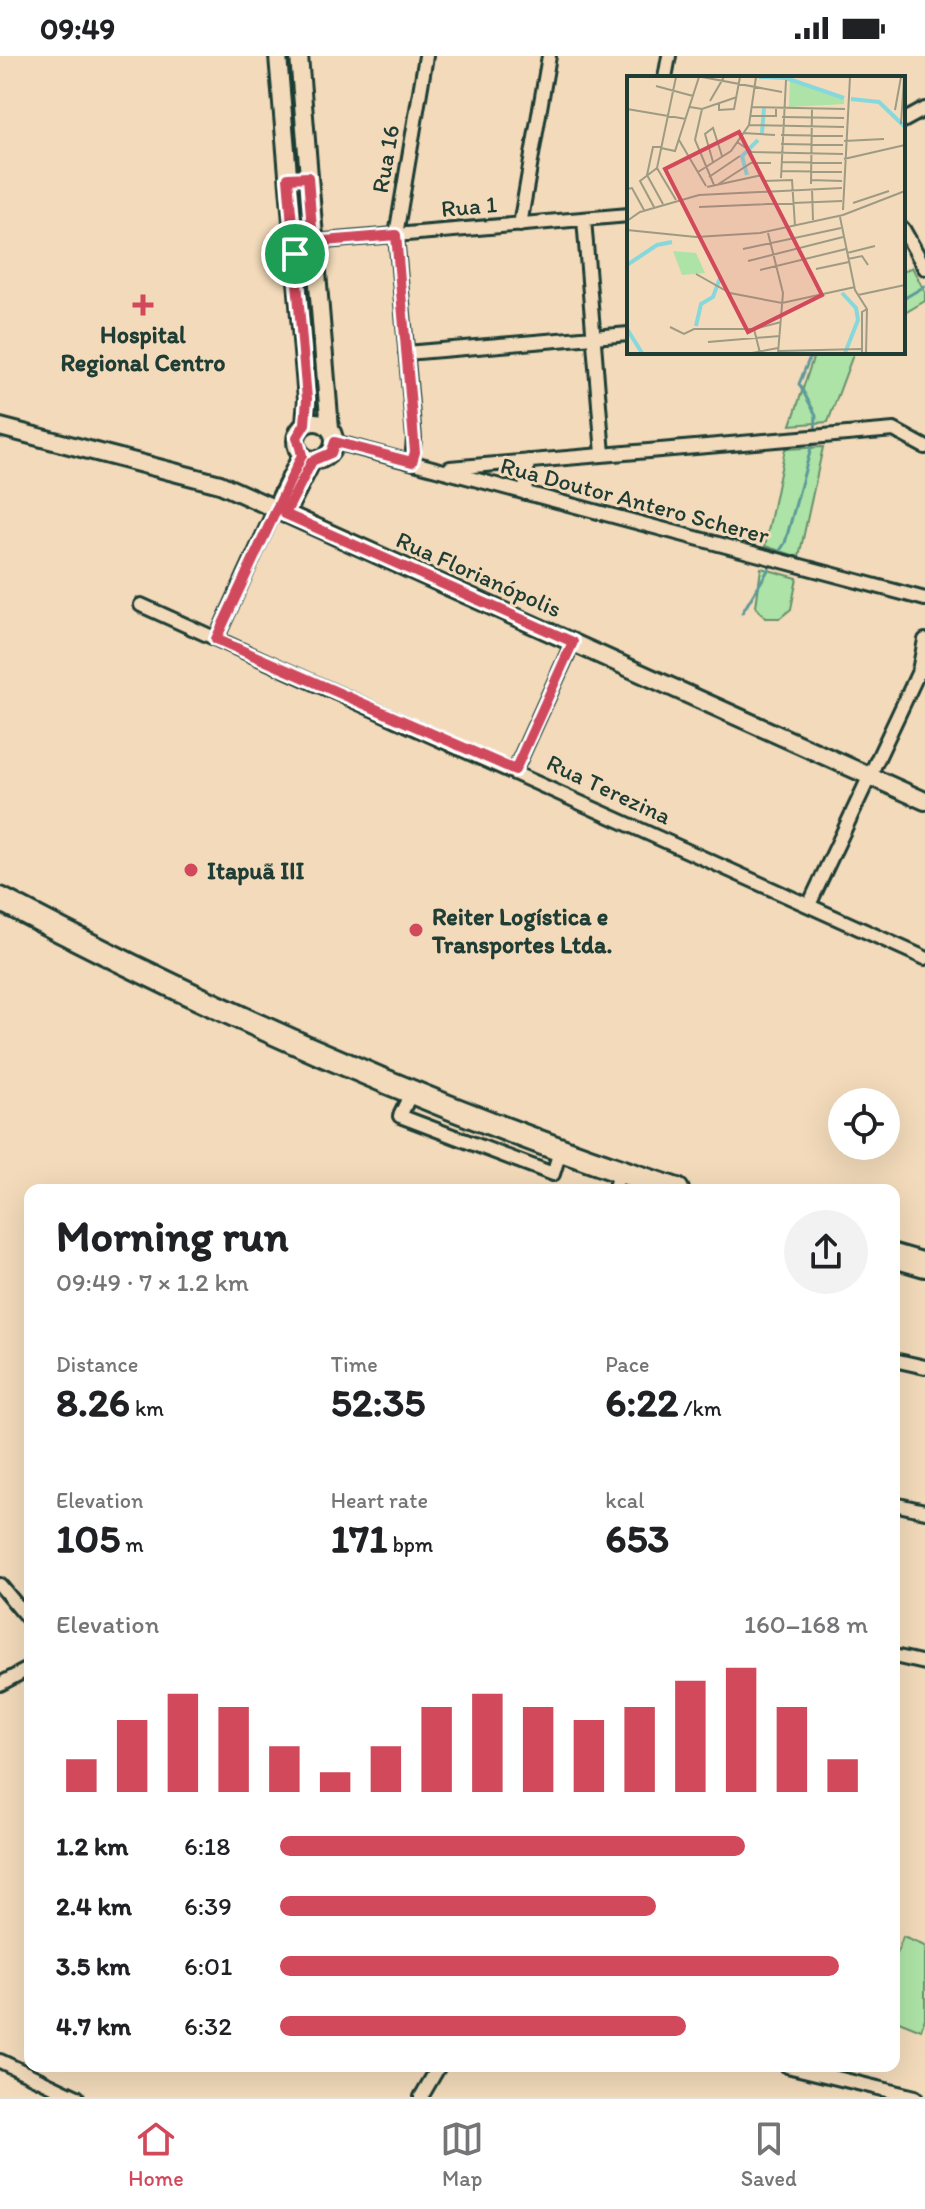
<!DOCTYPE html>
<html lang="en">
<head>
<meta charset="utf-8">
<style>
  :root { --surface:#fff; --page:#f2f2f2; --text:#202124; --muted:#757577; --line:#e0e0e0; --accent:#d1495b }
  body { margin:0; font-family:Itim,sans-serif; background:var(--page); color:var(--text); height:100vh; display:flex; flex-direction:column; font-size:30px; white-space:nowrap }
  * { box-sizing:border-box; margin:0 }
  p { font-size:26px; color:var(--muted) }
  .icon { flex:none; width:44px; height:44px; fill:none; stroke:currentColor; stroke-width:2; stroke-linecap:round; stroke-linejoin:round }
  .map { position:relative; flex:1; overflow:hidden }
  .sheet { position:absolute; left:24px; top:1128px; width:876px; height:888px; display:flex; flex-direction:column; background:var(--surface); border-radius:16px; box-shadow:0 8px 32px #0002 }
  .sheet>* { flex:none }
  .controls { position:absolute; left:828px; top:1032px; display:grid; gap:16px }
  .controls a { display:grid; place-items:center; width:72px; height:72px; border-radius:50%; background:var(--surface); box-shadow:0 8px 32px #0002; font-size:40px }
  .pin { position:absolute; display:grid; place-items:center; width:68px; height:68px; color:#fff; margin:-34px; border:4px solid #fff; border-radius:50%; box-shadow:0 2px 8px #0007 }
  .round { display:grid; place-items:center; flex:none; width:84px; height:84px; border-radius:42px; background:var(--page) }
  .summary { display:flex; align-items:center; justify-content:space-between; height:136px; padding:0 32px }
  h1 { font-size:44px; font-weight:800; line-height:60px }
  .metrics { display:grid; grid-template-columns:repeat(3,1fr); gap:12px; height:136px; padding:8px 32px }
  .metrics div { display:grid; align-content:center }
  .metrics b { font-size:40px; font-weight:800 }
  .metrics small { font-size:22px; font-weight:400 }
  .metrics p { font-size:22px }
  .chart { height:224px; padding:16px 32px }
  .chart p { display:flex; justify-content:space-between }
  .chart svg { width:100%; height:144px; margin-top:8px; stroke:var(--accent); stroke-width:6 }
  ul { padding:0 32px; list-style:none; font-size:26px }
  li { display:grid; grid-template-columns:128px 96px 1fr; align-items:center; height:60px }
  li i { height:20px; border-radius:10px; background:var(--accent) }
  .status { display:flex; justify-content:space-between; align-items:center; height:56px; padding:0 40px; background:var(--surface); direction:ltr }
  .status svg { height:22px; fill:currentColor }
  .tab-bar { display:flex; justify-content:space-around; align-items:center; height:112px; border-top:2px solid var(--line); background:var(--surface); font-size:22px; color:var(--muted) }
  .tab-bar a { display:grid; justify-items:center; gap:4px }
  .tab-bar .active { color:var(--accent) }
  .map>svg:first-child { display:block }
  .green { fill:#ade3a6; stroke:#66906d; stroke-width:2 }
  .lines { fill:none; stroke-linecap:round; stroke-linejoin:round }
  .stream { stroke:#5d9a99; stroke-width:3 }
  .street-casing { stroke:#1f3d34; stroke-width:18 }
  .secondary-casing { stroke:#1f3d34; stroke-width:22 }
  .highway-casing { stroke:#1f3d34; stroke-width:28 }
  .street { stroke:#f2daba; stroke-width:12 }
  .secondary { stroke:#f2daba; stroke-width:16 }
  .highway { stroke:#f2daba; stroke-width:22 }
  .route-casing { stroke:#fff; stroke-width:16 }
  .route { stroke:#d1495b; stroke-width:10 }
  .poi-dot { fill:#d1495b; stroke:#f2daba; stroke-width:3 }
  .labels { text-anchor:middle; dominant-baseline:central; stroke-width:6; stroke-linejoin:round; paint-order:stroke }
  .street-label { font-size:24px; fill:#1f3d34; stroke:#f2daba }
  .poi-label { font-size:24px; font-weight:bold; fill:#1f3d34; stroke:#f2daba; text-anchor:start }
  .inset-river { fill:none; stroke:#87d8dd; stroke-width:4 }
  .inset-road { fill:none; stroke:#9e9b84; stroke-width:2 }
  .view { fill:#d1495b; fill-opacity:0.15; stroke:#d1495b; stroke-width:4 }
  .inset-edge { fill:none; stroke:#1f3d34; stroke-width:4 }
</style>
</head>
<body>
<div class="status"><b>09:49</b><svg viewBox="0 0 49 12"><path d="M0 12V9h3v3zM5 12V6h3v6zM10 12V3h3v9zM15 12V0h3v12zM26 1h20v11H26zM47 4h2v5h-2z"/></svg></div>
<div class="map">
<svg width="925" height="2041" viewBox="0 0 925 2041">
  <rect width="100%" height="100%" fill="#f2daba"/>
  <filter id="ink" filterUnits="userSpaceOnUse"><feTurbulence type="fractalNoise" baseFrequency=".0125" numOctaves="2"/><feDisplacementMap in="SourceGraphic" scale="16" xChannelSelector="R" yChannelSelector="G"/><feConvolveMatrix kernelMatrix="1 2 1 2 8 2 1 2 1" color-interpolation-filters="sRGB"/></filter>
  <g filter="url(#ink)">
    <path class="green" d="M912 211 925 236V245L903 258V216Z
      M815 296H854L828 366 791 369Z
      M823 391 799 501 765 490 785 393Z
      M761 512 797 522 791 553 780 562H765L756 551Z
      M903 1881 925 1890V1962L921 1974 894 1963V1904Z"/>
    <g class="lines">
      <path class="stream" d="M903 243 925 230
        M812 296 799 328 816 359 815 377
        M777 499 785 487 813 385
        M742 557 773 506"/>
      <defs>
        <path id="street" d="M665 22 669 0
          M903 65 925 53
          M584 163 603 398
          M520 169 549 0
          M903 173 925 212
          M313 186 629 159
          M406 297 629 278
          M335 386 925 543
          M412 406 414 382 396 179 426 0
          M450 412 894 374 925 391
          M525 437 528 405
          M141 549 925 902
          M216 583 275 453
          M515 714 573 586
          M809 849 919 615 925 584
          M412 1035 400 1060 553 1118 561 1092
          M614 1134 620 1115
          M894 1304 925 1311
          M894 1448 925 1455
          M0 1529 30 1565
          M894 1600 925 1607
          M0 1628 30 1612
          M0 2005 77 2041
          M787 2010 915 2041
          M421 2041 439 2010"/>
        <path id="secondary" d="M278 0 307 343 305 368
          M299 0 330 373
          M296 385a19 19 0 1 1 38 0a19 19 0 1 1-38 0Z
          M0 371 220 428 925 745
          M275 453 302 399
          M285 458 312 405"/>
        <path id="highway" d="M0 843C216 957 445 1058 677 1134
          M894 1200 925 1209"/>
      </defs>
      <use href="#street" class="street-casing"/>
      <use href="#secondary" class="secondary-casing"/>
      <use href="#highway" class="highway-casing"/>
      <use href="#street" class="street"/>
      <use href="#secondary" class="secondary"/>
      <use href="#highway" class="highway"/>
    </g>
  </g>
  <g class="lines" filter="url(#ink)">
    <defs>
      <path id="route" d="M308 121 313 186 396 179 415 396 412 406 335 386 331 397 312 405 285 458 573 586 515 714 216 583 302 399 297 381 305 368 307 343 288 122Z"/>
    </defs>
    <use href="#route" class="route-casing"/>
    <use href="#route" class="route"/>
  </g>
  <g class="poi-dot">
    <path d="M139 237h8v8h8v8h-8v8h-8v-8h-8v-8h8z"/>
    <circle cx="191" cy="814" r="8"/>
    <circle cx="416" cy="874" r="8"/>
  </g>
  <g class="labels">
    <g class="street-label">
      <text transform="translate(385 103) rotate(-80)">Rua 16</text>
      <text transform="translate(469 150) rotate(-5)">Rua 1</text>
      <text transform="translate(635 444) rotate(15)">Rua Doutor Antero Scherer</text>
      <text transform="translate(479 518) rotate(24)">Rua Florianópolis</text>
      <text transform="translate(609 733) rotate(25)">Rua Terezina</text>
    </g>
    <g class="poi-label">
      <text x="143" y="278" text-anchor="middle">Hospital<tspan x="143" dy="28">Regional Centro</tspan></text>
      <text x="207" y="814">Itapuã III</text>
      <text x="432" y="860">Reiter Logística e<tspan x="432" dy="28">Transportes Ltda.</tspan></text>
    </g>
  </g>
  <g transform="translate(627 20)">
    <rect width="278" height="278" fill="#f2daba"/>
    <path d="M163 4 217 23V28L162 31ZM46 175 69 177 78 197 55 199Z" fill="#ade3a6"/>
    <path class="inset-river" d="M132 1 159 2 217 22M224 23 252 26 278 51M135 57 137 32M120 99 115 80 131 64M0 189 30 169 45 166M215 217 229 232 231 244 218 277M69 250 74 228 86 221 93 202M0 253 15 277"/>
    <path class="inset-road" d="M49 1 30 92 49 124M75 1 155 16M29 10 66 20M83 25 97 1M92 27V34L107 33 113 1M63 31 75 33 110 21M124 31 218 33M0 33 59 43M75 33 68 64 87 109M268 34 274 1M123 40H149V31M155 41 217 42M274 48 277 1M122 49 217 51M116 57 148 59M154 59 216 60M52 64 79 110M217 65 257 63M110 66 125 76 216 78M154 68 216 69M34 71H26L20 99 36 128M34 72 48 75 72 1M217 83 278 69M86 86 78 58 86 52 95 80M154 86 215 87M154 95 215 96M71 96 104 75 122 49 129 1M82 101 113 80M154 102 159 4M184 104 215 105M136 105 165 104 168 150M184 108 185 32M90 109 124 87H144M80 111 135 99M277 111 278 84M0 113 5 112 17 134M185 113 186 144M226 127 262 115M27 131 13 105 30 92M72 131 215 125M216 134 223 1M213 141 228 214 240 233 239 277M0 145 13 136 72 119 215 112M0 154 69 161 133 157 216 139 278 115M141 157 156 217 151 277M116 173 214 152M220 177 248 170M221 183 235 180 241 189M121 185 216 161M189 193 222 186M133 194 219 173M69 198 103 217 155 227 228 211M231 219 278 209M43 251 57 258 67 253H127L154 246M127 253 133 277M81 266 153 260M151 275 234 273M125 277 151 272M235 277V236L240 233"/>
    <path class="view" d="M112 56 195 219 121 256 38 93Z"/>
    <rect width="278" height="278" class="inset-edge"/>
  </g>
</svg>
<div class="controls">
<a><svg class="icon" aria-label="locate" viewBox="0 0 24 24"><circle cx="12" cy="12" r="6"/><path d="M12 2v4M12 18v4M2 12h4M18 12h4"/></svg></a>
</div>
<div class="pin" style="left:295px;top:198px;background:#1e9e55"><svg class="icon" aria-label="arrive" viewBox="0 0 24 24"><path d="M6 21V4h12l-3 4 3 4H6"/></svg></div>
<section class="sheet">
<div class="summary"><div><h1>Morning run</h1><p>09:49 · 7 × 1.2 km</p></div><a class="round"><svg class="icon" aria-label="share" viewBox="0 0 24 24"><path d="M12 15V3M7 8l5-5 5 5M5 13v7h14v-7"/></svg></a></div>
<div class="metrics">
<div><p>Distance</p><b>8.26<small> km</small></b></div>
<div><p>Time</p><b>52:35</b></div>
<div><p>Pace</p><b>6:22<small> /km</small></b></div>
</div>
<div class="metrics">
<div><p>Elevation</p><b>105<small> m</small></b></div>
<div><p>Heart rate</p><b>171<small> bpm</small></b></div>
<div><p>kcal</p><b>653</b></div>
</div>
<div class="chart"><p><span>Elevation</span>160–168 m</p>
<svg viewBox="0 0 160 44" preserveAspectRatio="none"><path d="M5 44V34M15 44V22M25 44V14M35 44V18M45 44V30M55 44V38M65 44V30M75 44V18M85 44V14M95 44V18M105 44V22M115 44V18M125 44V10M135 44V6M145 44V18M155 44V34"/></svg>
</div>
<ul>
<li><b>1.2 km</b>6:18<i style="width:79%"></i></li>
<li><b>2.4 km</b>6:39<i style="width:64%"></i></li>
<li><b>3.5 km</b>6:01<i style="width:95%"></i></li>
<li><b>4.7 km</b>6:32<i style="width:69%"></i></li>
</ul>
</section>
</div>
<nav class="tab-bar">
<a class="active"><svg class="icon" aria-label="home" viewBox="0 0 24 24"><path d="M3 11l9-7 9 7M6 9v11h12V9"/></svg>Home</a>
<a><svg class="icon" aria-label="map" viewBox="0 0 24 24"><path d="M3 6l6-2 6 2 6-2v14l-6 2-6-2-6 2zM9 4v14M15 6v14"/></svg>Map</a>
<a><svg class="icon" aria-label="saved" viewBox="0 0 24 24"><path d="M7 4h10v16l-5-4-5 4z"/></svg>Saved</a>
</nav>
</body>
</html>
